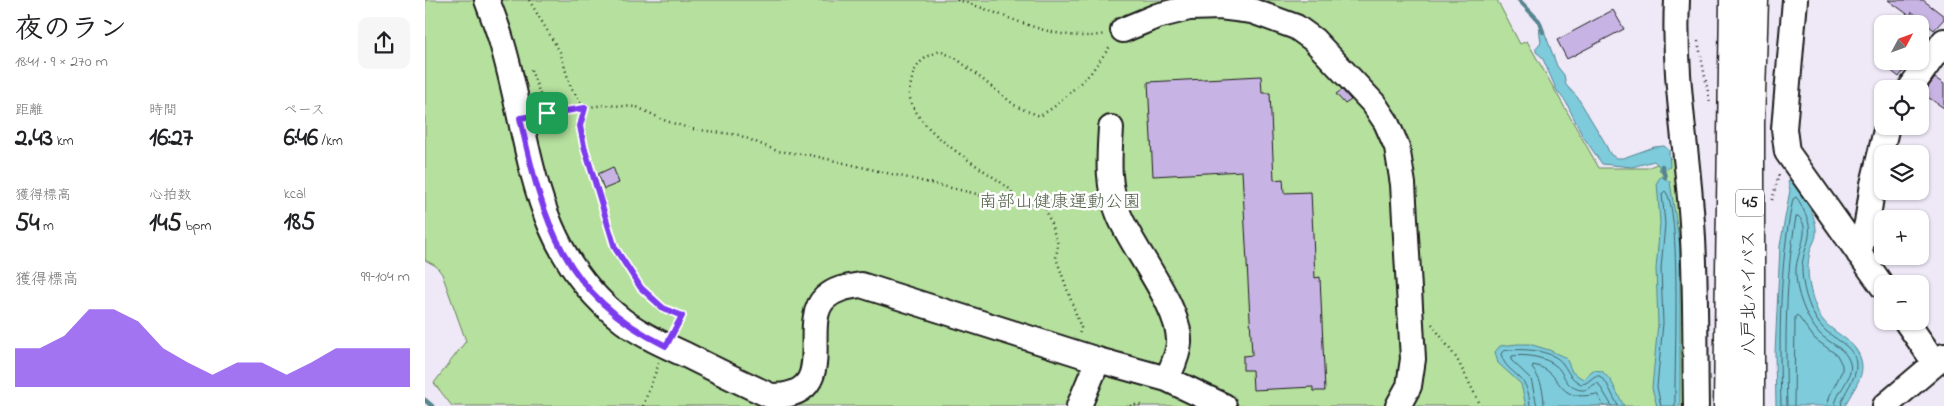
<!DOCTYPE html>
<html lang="ja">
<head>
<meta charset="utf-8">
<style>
  :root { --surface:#fff; --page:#f6f6f6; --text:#202124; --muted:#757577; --accent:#7c3aed }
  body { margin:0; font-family:"Indie Flower","Klee One",sans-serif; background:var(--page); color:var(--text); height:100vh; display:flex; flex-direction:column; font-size:19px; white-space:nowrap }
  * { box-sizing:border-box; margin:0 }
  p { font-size:16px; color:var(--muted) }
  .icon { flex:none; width:28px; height:28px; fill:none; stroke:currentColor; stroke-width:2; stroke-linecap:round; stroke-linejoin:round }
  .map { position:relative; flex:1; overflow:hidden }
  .details { display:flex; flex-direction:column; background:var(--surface); width:425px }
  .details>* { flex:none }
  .needle { width:32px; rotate:49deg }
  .controls { position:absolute; left:1449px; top:15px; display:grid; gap:10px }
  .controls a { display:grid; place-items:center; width:55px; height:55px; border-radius:10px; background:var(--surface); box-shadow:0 1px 4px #0004; font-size:25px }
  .pin { position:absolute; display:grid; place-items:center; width:42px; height:42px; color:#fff; margin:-21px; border-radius:10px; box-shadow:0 2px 8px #0006 }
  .round { display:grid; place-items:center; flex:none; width:52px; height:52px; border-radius:10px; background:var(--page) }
  .overview { display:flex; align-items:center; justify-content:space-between; height:85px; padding:0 15px }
  h1 { font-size:28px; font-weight:700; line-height:38px }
  .stats { display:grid; grid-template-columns:repeat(3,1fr); gap:8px; height:85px; padding:5px 15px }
  .stats div { display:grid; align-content:center }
  .stats b { font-size:25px; font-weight:700 }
  .stats small { font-size:14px; font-weight:400 }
  .stats p { font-size:14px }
  .chart { height:140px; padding:10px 15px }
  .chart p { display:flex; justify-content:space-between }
  .chart svg { width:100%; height:90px; margin-top:5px; fill:var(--accent); opacity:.7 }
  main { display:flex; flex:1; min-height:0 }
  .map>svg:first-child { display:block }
  .green { fill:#b5e09d; stroke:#687e5c }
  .water { fill:#7dcbdb; stroke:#56858f }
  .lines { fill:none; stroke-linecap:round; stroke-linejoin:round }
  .shore { stroke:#436268; stroke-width:1 }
  .stream { stroke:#56858f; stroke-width:4.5 }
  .building { fill:#c8b4e4; stroke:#1c1c1c }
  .minor-casing { stroke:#1c1c1c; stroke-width:28 }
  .highway-casing { stroke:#1c1c1c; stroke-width:31 }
  .path { stroke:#1c1c1c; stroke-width:2.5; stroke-dasharray:1 4; stroke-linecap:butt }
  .minor { stroke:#fff; stroke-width:24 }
  .highway { stroke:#fff; stroke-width:28 }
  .route-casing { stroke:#fff; stroke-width:10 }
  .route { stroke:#7c3aed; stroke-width:6 }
  .labels { text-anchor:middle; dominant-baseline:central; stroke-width:5; stroke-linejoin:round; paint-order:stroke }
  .shield { fill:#fff; stroke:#606060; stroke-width:1 }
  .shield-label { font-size:16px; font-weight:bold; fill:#1c1c1c }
  .park-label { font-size:18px; fill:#526149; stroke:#fff }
  .street-label { font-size:18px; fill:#1c1c1c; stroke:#fff }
</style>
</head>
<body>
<main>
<section class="details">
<div class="overview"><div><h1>夜のラン</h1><p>18:41 · 9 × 270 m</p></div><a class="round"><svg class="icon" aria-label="share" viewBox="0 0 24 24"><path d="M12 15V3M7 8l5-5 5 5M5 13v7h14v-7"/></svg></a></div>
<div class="stats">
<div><p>距離</p><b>2.43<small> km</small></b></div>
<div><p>時間</p><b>16:27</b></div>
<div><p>ペース</p><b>6:46<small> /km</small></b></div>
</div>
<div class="stats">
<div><p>獲得標高</p><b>54<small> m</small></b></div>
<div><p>心拍数</p><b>145<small> bpm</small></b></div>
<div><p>kcal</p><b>185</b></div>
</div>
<div class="chart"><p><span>獲得標高</span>99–104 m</p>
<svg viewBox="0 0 160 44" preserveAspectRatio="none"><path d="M0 44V25L10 25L20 19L30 6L40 6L50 12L60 25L70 32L80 38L90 32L100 32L110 38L120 32L130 25L140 25L150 25L160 25V44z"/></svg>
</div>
</section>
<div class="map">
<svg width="1519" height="406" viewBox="0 0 1519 406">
  <rect width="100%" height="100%" fill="#eee8f7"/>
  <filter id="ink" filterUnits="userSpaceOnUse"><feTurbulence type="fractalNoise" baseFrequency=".02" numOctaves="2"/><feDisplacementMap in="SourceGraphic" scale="10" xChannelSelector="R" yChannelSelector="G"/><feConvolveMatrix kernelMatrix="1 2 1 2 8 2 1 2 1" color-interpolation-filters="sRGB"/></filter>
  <g filter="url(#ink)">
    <path class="green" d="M0 0H1072L1095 44 1102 41 1174 168H1222L1261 152 1271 406H27L9 383 41 341 17 274 11 266 0 260Z"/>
    <path class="water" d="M1118 28 1132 66 1139 75 1141 85 1153 98 1179 141 1185 154 1191 158H1198L1229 147 1239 146 1244 150 1245 167 1235 171 1234 166 1229 161 1207 167 1177 164 1157 135 1141 102 1132 91 1117 57 1111 52V48L1116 42 1114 29Z
      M1236 176 1245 182 1255 246V406H1232L1227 388 1233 323 1231 269 1235 223 1232 182Z
      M1367 178C1375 193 1393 215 1391 234 1391 240 1386 246 1385 252 1380 272 1385 294 1393 312 1402 333 1430 337 1436 360 1441 377 1426 391 1420 406H1351L1350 353 1355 246 1365 190 1363 182Z
      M1093 344H1104L1124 350 1141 358 1147 372 1158 379 1168 370 1177 371 1186 381 1199 406H1101L1096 384 1073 363 1070 352 1075 346Z"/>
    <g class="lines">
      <path class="shore" d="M1105 406C1104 371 1082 377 1076 354L1078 351C1094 348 1128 349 1138 364 1145 374 1144 377 1156 384L1161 383 1170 376H1175L1182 384 1193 406
        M1112 406 1106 379 1086 360 1087 356C1100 354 1121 357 1131 366 1140 373 1139 387 1156 390 1163 391 1167 384 1173 383L1187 406
        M1119 406C1119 392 1116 379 1107 368L1108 365C1141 371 1127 404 1172 394L1179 406
        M1236 406 1232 387 1238 323 1236 269 1240 224 1237 194 1240 191C1257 207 1249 373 1250 406
        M1356 406C1354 337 1354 266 1368 199L1371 197C1375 201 1377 207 1380 213 1392 237 1376 248 1377 272 1378 291 1386 318 1401 331 1412 341 1430 347 1431 364 1432 381 1418 390 1416 406
        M1362 406C1360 344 1360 279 1371 217L1373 216C1388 228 1371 254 1371 270 1370 291 1381 319 1395 334 1405 344 1421 348 1425 363 1429 379 1411 391 1410 406
        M1369 406 1370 317 1372 315 1390 339 1412 355 1417 365V371L1405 395 1402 406"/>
      <path class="stream" d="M1094 0 1114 21 1118 32
        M1237 166 1240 177
        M0 400 7 406"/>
    </g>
    <path class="building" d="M1463 0H1498L1519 16V19L1509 30 1487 12 1485 16Z
      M1188 10 1199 29 1142 59 1132 40Z
      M1454 61H1486L1474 77Z
      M836 76 837 93H845L849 180 858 179 859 193 886 192 890 278 895 277 900 391H888V387L828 390 827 370H818V356L827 355 817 171 728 176 723 82Z
      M1510 78 1519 84V108L1498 94Z
      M917 90 926 100 920 104 911 94Z
      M188 167 194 183 179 189 173 174Z"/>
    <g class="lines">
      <defs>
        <path id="minor" d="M62 0C67 14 73 28 77 43 107 145 105 249 198 321 217 335 239 345 261 355 289 369 317 383 346 396 418 397 372 325 400 298 411 288 423 287 436 285L673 360 742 379 799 406
          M1252 0C1248 83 1264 157 1268 239 1271 294 1270 350 1271 406
          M1370 0 1359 129 1362 152 1458 287
          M698 30 732 16 764 8 795 7 827 11 871 27 889 40 949 104 961 122 972 147 978 184 988 359 984 386 973 406
          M1485 89 1519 41
          M686 128C684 159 682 186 694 215 708 250 756 307 754 343 753 356 747 367 742 379
          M1434 254 1442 223 1448 184 1462 126
          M1481 321 1510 363
          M654 406 673 360
          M1460 406 1519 356"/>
        <path id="highway" d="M1303 406 1309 0
          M1325 406V123L1329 0"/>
      </defs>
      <use href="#minor" class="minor-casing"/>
      <use href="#highway" class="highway-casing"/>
      <path class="path" d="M104 0 135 52 146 88 160 108C159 114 155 121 155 126 155 146 165 168 171 186 188 242 199 290 257 316L250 329
        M532 0C581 13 628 44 680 34
        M1273 41 1285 102
        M106 70 122 113
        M113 114 179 105 212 107 241 121 267 129 314 135 352 151 385 155 552 194 581 205 587 202V191C557 166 491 134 484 94 484 90 486 84 487 79 490 63 501 56 515 51L532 59 592 107 615 116 629 107 665 74 686 45
        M1347 200 1354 174
        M587 202 599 205 618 201 633 244 631 258 656 328 654 335
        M1007 324 1032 359 1056 406
        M218 406 234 363
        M705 406 714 404 716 406"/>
      <use href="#minor" class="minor"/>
      <use href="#highway" class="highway"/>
    </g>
  </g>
  <g class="lines" filter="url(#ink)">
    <defs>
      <path id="route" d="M160 108 155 126 159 146 190 248 216 288 238 308 257 316 241 346C138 295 118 222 95 118Z"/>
    </defs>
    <use href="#route" class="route-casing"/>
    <use href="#route" class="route"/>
  </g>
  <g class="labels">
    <rect class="shield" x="1311" y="189.5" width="28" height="27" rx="4"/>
    <g class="shield-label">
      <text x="1325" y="203">45</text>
    </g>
    <g class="park-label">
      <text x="635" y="203">南部山健康運動公園</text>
    </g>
    <g class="street-label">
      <text transform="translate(1325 293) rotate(-90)">八戸北バイパス</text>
    </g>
  </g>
</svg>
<div class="controls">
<a><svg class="needle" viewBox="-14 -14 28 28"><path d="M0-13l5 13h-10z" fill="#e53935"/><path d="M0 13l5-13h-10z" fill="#757577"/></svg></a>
<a><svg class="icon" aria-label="locate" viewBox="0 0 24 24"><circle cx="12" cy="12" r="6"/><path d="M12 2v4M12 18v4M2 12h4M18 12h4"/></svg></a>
<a><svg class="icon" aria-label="layers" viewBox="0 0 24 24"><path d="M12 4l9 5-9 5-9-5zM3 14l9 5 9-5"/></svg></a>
<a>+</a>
<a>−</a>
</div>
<div class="pin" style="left:122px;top:113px;background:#1e9e55"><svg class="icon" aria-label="arrive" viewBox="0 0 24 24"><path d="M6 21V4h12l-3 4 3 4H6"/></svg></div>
</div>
</main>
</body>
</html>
